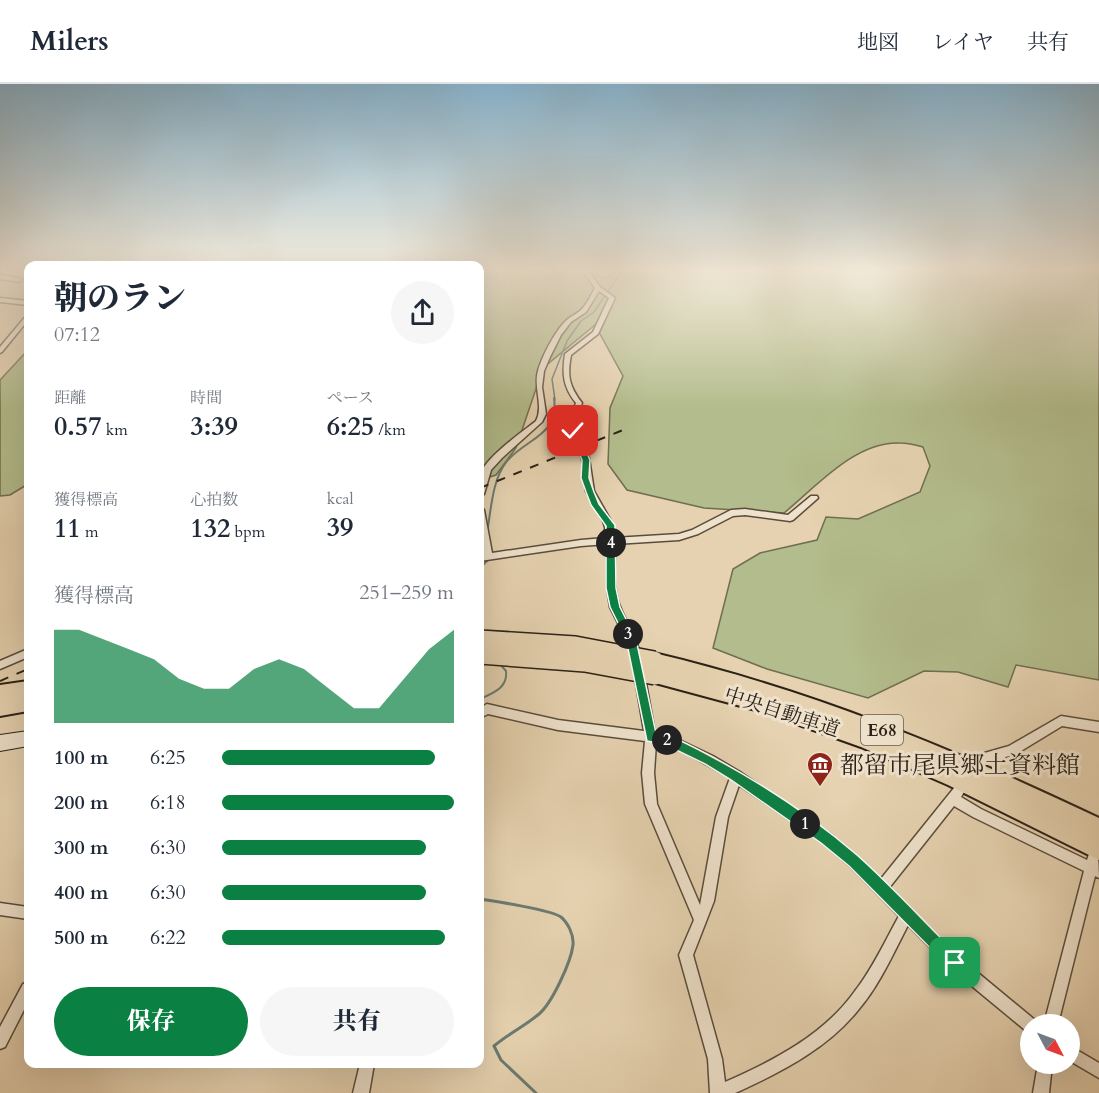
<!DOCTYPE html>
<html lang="ja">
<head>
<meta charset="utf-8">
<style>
  :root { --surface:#fff; --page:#f6f6f7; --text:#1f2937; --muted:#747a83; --line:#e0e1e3; --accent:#0b8043 }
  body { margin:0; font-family:Cardo,"Noto Serif JP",serif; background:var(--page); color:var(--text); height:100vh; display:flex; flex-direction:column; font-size:22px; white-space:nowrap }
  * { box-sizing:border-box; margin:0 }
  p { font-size:20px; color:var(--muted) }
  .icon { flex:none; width:33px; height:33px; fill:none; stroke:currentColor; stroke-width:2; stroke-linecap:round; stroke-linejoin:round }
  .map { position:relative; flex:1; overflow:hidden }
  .drawer { position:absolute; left:24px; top:177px; width:460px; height:807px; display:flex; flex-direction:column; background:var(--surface); border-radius:12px; box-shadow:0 6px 24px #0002 }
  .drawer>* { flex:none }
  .needle { width:39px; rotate:131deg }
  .controls { position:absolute; left:1020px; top:930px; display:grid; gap:12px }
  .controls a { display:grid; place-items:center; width:60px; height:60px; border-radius:50%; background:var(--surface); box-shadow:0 6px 24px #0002; font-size:30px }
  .pin { position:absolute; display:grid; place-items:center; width:51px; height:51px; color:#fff; margin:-26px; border-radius:12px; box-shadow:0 3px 9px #0006 }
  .km { position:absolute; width:30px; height:30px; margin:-15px; border-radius:50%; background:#222; color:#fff; font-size:16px; line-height:30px; text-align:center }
  .round { display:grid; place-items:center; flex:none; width:63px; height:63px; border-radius:32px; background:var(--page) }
  .overview { display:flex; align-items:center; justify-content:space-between; height:102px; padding:0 30px }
  h1 { font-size:33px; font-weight:800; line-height:45px }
  .metrics { display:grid; grid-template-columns:repeat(3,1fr); gap:9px; height:102px; padding:6px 30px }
  .metrics div { display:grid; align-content:center }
  .metrics b { font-size:26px; font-weight:800 }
  .metrics small { font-size:16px; font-weight:400 }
  .metrics p { font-size:16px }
  .chart { height:168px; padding:12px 30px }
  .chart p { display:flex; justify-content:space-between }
  .chart svg { width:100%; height:108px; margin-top:6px; fill:var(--accent); opacity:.7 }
  .action { display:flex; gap:12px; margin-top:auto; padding:12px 30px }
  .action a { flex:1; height:69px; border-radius:36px; background:var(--accent); color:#fff; font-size:24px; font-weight:800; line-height:69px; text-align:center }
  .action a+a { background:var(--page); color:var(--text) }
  ul { padding:0 30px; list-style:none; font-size:20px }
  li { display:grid; grid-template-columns:96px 72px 1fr; align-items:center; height:45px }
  li i { height:15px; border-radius:8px; background:var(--accent) }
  header { display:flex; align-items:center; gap:36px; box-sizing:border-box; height:84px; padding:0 30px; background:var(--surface); border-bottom:2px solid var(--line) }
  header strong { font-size:28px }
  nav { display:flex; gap:33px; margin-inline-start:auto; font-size:21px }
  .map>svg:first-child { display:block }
  .green { fill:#b3bc8c; stroke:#6f6e52; stroke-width:1.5 }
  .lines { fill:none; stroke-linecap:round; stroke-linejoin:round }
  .stream-far2 { stroke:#6b7b72; stroke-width:1.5 }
  .stream-far1 { stroke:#6b7b72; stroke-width:2 }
  .stream { stroke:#6b7b72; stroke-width:3 }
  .street-casing { stroke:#5a4d3d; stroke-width:3 }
  .secondary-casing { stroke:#2b2117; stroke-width:2 }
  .highway-casing { stroke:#2b2117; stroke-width:4 }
  .street { fill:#efe2cc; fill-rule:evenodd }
  .secondary { fill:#efe2cc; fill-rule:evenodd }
  .highway { fill:#e6d2b0; fill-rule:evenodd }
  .rail { stroke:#2b2117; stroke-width:2; stroke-dasharray:9 9; stroke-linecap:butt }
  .highway-bridge-casing { stroke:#2b2117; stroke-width:22; stroke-linecap:butt }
  .highway-bridge { stroke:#e6d2b0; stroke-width:19 }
  .route { fill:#0b8043; stroke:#fff; stroke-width:1.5 }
  .labels { text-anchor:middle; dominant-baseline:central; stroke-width:6; stroke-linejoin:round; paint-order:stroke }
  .shield { fill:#efe2cc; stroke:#665b4d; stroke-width:1.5 }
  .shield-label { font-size:18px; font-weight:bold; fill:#2b2117 }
  .street-label { font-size:20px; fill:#2b2117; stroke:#efe2cc }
  .near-poi-label { font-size:24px; fill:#2b2117; stroke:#efe2cc; text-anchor:start }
</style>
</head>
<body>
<header>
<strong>Milers</strong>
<nav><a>地図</a><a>レイヤ</a><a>共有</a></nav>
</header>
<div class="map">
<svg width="1099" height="1009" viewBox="0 0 1099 1009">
  <rect width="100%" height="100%" fill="#e6d2b0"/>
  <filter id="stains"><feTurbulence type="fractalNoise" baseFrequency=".00333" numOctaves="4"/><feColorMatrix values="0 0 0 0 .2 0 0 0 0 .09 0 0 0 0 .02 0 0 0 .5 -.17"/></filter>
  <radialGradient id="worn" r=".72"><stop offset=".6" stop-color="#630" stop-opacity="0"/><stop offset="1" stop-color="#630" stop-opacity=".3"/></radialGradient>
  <path class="green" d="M480 184H591V189L605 194 621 184H1099V596L1016 581 1008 603 958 588 924 587 868 614 767 585 713 564 733 485 760 469 817 456 826 433 858 435 920 408 930 382 923 363C916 361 908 359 900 359 855 357 816 403 784 429L704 424 627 406 608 380 610 324 623 292 595 241 543 284 516 364 496 391 480 396Z
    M28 266V400L10 411 0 412V296Z"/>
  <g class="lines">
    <path class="stream-far2" d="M555 316 552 295 567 257 581 237 594 228 624 184"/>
    <path class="stream-far1" d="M487 449C491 427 492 395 507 377 528 353 559 352 554 314
      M480 484 489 475
      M480 615C493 609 508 604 506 587L500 580"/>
    <path class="stream" d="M480 815C494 817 551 826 561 833 568 839 574 851 573 861 571 878 552 919 539 930 525 942 508 950 494 962L501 976 536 1009"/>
    <defs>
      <path id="street" d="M0 184H17L0 188Z
        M581 184H586L600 203 615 214 598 250 571 271C567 292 569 302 582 319L574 339 589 374 594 407 611 437 613 443 614 454 679 450 692 446 731 426 745 425 788 431 811 412H817L818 414 793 436 790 437 745 431 733 432 698 450 679 456 615 460C615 481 612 505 621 525 627 541 643 560 638 577L635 578 632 577 626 555 610 523 607 503V460L581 462 480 477V471L483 470 480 450V423L484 426 492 469 581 456 605 454V443L603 437 586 407 582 374 568 339 576 319C563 303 562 290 565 270L593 248 609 214 599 207 586 228 571 238 561 251 550 273 544 287 542 303 546 330 542 338 502 374 491 386 484 410 480 413C480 404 479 393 483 385 491 370 522 348 536 337 544 322 533 303 538 287 542 272 556 245 568 235 573 231 579 229 583 224 588 218 591 211 595 204Z
        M0 191 19 194 22 196 19 198 0 195Z
        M0 214 28 217V221L0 218Z
        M28 231V236L2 268 0 269V263L26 232Z
        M28 565V573L0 585V577Z
        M639 584 643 585 644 588 655 649 669 651 713 672 740 688 830 750 857 773 880 796 954 704 958 702 962 704 964 708 961 713 981 725 1087 776 1090 767 1094 765 1098 767 1099 794 1095 792 1058 940H1044L1084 787 973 733 954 722 889 804 960 874 1035 936 1037 940H1030V948L1025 946 950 884 908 841C893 870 880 900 859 925 829 963 785 986 742 1006L735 1009H710L708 975 679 871 694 836 645 720 642 689 645 657 558 646 488 630 480 634V624L487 620 558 636 644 647 634 588 635 585ZM656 659C678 662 710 683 730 694L716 733 700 821 657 720 654 689ZM739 701 822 758 849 781 899 832C885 857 873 884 855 907 824 951 773 977 725 998L722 975 693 871 714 817 728 733Z
        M1061 632 1099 638V648L1062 642 1016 670 988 678 982 682 978 681 976 677 981 670 1009 662Z
        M0 819 28 823V835L0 831Z
        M28 898V918L5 963 0 965V943L23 900Z
        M1070 962 1099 979V994L1070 977Z
        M360 980H374L369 1009H353Z
        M1038 980H1052L1049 1009H1033Z"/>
      <path id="secondary" d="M0 184H6L0 187Z
        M28 647V662L0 667V651Z"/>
      <path id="highway" d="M654 569C811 606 954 665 1099 734V776L948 701 861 663 763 628 648 597 646 591 648 585 652 584 648 582 645 577 648 572Z
        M28 597V627L0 632V601Z"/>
    </defs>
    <use href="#street" class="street-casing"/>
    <use href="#secondary" class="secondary-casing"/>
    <use href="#highway" class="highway-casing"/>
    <use href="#street" class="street"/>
    <use href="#secondary" class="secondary"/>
    <use href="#highway" class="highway"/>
    <path class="rail" d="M480 404 628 344
      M0 597 28 585"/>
    <defs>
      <path id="highway-bridge" d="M480 556 575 562 654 577
        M480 570 585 578 655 591"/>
    </defs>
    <use href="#highway-bridge" class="highway-bridge-casing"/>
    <use href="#highway-bridge" class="highway-bridge"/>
  </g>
  <linearGradient id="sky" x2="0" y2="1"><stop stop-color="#87b5d1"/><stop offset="0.57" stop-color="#f4ebdb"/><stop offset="1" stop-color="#f4ebdb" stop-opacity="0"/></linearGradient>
  <rect width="1099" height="325" fill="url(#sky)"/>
  <path class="route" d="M570 345 577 347 590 376 589 394 594 408 599 420 615 441 616 504 620 523 636 555 656 649 669 651C736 683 801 723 857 771 893 803 926 840 961 874L963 879 961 884 955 886 950 884 849 782 821 759 731 696 705 680 664 660 647 657 626 555 610 523 606 504V442L591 421 586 408 581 394 582 376Z"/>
  <defs>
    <symbol id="museum-pin" viewBox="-11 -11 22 30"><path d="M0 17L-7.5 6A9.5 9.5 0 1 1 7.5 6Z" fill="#8f2418" stroke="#efe2cc"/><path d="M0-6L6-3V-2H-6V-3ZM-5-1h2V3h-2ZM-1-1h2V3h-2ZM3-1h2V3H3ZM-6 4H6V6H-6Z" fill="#fff"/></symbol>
  </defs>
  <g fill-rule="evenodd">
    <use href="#museum-pin" x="805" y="666" width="30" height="40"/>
  </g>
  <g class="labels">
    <rect class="shield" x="861" y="631" width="42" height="30" rx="4.5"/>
    <g class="shield-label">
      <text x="882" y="646">E68</text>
    </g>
    <g class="street-label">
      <text transform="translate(782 628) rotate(18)">中央自動車道</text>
    </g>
    <g class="near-poi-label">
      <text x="840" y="681">都留市尾県郷土資料館</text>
    </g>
  </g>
  <rect width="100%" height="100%" filter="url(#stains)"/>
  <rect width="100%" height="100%" fill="url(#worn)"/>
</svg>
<div class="controls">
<a><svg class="needle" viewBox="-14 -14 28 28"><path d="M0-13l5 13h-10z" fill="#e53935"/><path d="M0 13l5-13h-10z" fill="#747a83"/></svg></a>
</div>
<div class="pin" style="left:955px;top:879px;background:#1e9e55"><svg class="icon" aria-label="arrive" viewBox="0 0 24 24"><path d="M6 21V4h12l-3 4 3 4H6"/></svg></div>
<div class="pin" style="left:573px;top:347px;background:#d93025"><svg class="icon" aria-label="check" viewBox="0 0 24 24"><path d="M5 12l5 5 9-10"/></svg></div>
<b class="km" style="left:805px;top:740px">1</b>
<b class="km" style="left:667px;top:656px">2</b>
<b class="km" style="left:628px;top:550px">3</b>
<b class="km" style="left:611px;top:459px">4</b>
<section class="drawer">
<div class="overview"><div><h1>朝のラン</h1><p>07:12</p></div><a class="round"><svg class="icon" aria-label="share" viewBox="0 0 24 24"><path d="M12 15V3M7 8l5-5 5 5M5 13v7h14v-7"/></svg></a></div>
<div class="metrics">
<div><p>距離</p><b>0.57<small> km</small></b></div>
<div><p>時間</p><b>3:39</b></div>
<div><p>ペース</p><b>6:25<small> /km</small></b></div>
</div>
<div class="metrics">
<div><p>獲得標高</p><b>11<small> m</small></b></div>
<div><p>心拍数</p><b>132<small> bpm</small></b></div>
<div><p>kcal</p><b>39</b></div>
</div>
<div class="chart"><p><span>獲得標高</span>251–259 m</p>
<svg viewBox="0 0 160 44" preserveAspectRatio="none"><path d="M0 44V6L10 6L20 10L30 14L40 18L50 26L60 30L70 30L80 22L90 18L100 22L110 30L120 38L130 38L140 26L150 14L160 6V44z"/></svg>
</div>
<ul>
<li><b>100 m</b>6:25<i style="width:92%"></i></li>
<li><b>200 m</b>6:18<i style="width:100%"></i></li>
<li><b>300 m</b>6:30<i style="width:88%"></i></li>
<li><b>400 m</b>6:30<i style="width:88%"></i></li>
<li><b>500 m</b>6:22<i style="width:96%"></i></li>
</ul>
<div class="action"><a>保存</a><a>共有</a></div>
</section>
</div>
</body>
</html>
